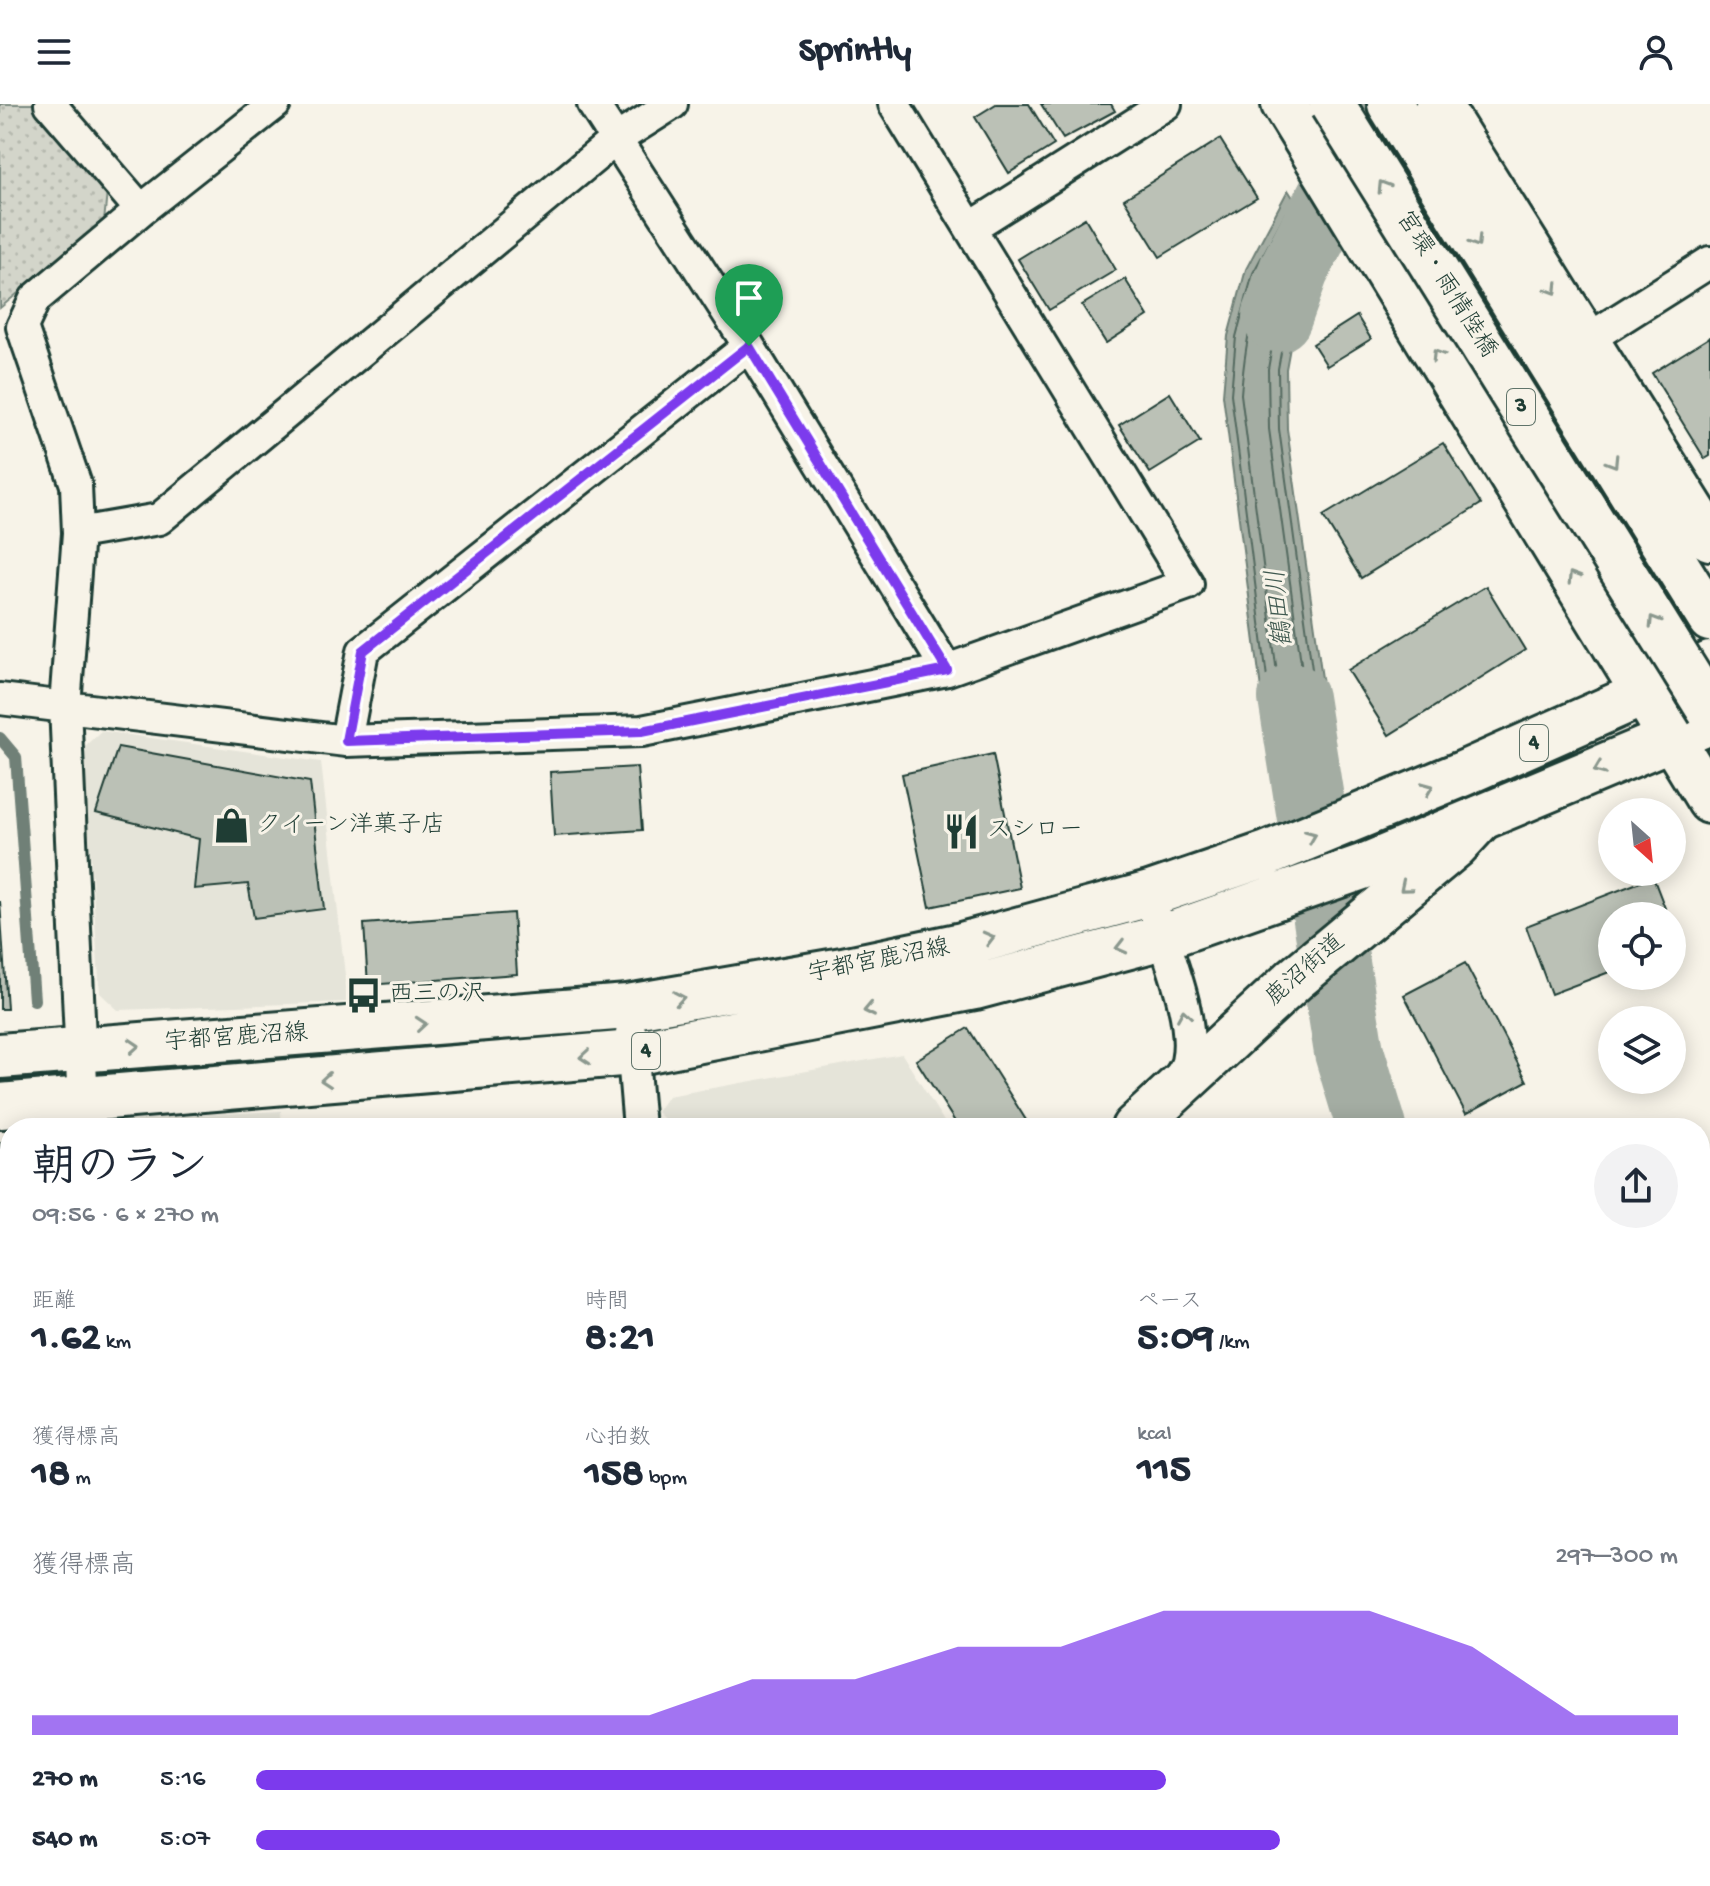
<!DOCTYPE html>
<html lang="ja">
<head>
<meta charset="utf-8">
<style>
  :root { --surface:#fff; --page:#f2f2f3; --text:#1f2937; --muted:#747a83; --accent:#7c3aed }
  body { margin:0; font-family:"Gochi Hand","Klee One",sans-serif; background:var(--page); color:var(--text); height:100vh; display:flex; flex-direction:column; font-size:30px; white-space:nowrap }
  * { box-sizing:border-box; margin:0 }
  p { font-size:26px; color:var(--muted) }
  .icon { flex:none; width:44px; height:44px; fill:none; stroke:currentColor; stroke-width:2; stroke-linecap:round; stroke-linejoin:round }
  .map { position:relative; flex:1; overflow:hidden }
  .side { position:absolute; left:0px; top:1014px; width:1710px; height:768px; display:flex; flex-direction:column; background:var(--surface); border-radius:32px 32px 0 0; box-shadow:0 4px 20px #0003 }
  .side>* { flex:none }
  .needle { width:52px; rotate:153deg }
  .tools { position:absolute; left:1598px; top:694px; display:grid; gap:16px }
  .tools a { display:grid; place-items:center; width:88px; height:88px; border-radius:50%; background:var(--surface); box-shadow:0 4px 20px #0003; font-size:40px }
  .pin { position:absolute; display:grid; place-items:center; width:68px; height:68px; color:#fff; margin:-82px -34px; border-radius:50% 50% 50% 0; rotate:-45deg; box-shadow:0 0 8px #0007 }
  .pin .icon { rotate:45deg }
  .round { display:grid; place-items:center; flex:none; width:84px; height:84px; border-radius:42px; background:var(--page) }
  .head { display:flex; align-items:center; justify-content:space-between; height:136px; padding:0 32px }
  h1 { font-size:44px; font-weight:800; line-height:60px }
  .metrics { display:grid; grid-template-columns:repeat(3,1fr); gap:12px; height:136px; padding:8px 32px }
  .metrics div { display:grid; align-content:center }
  .metrics b { font-size:40px; font-weight:800 }
  .metrics small { font-size:22px; font-weight:400 }
  .metrics p { font-size:22px }
  .chart { height:224px; padding:16px 32px }
  .chart p { display:flex; justify-content:space-between }
  .chart svg { width:100%; height:144px; margin-top:8px; fill:var(--accent); opacity:.7 }
  ul { padding:0 32px; list-style:none; font-size:26px }
  li { display:grid; grid-template-columns:128px 96px 1fr; align-items:center; height:60px }
  li i { height:20px; border-radius:10px; background:var(--accent) }
  header { display:flex; justify-content:space-between; align-items:center; height:104px; padding:0 32px; background:var(--surface); font-size:36px; font-weight:800 }
  .map>svg:first-child { display:block }
  .built { fill:#e5e4d9 }
  .grass { fill:url(#grass-tufts); stroke:#79897f; stroke-width:2 }
  .park { fill:url(#park-dots); stroke:#79897f; stroke-width:2 }
  .water { fill:#a4ada3; stroke:#6f8077; stroke-width:2 }
  .lines { fill:none; stroke-linecap:round; stroke-linejoin:round }
  .shore { stroke:#546a60; stroke-width:2 }
  .stream { stroke:#6f8077; stroke-width:12 }
  .river { stroke:#a4ada3; stroke-width:70 }
  .building { fill:#bbc1b6; stroke:#1f3d34; stroke-width:2 }
  .street-casing { stroke:#1f3d34; stroke-width:36 }
  .secondary-casing { stroke:#1f3d34; stroke-width:50 }
  .primary-casing { stroke:#1f3d34; stroke-width:50 }
  .street { stroke:#f7f3e8; stroke-width:30 }
  .secondary { stroke:#f7f3e8; stroke-width:44 }
  .primary { stroke:#f7f3e8; stroke-width:44 }
  .primary-bridge-casing { stroke:#1f3d34; stroke-width:50; stroke-linecap:butt }
  .primary-bridge { stroke:#f7f3e8; stroke-width:44 }
  .oneway { stroke:#8b988e }
  .route-casing { stroke:#fff; stroke-width:16 }
  .route { stroke:#7c3aed; stroke-width:10 }
  .labels { text-anchor:middle; dominant-baseline:central; stroke-width:6; stroke-linejoin:round; paint-order:stroke }
  .shield { fill:#f7f3e8; stroke:#60746a; stroke-width:2 }
  .shield-label { font-size:22px; font-weight:bold; fill:#1f3d34 }
  .street-label { font-size:24px; fill:#1f3d34; stroke:#f7f3e8 }
  .poi-label { font-size:24px; fill:#1f3d34; stroke:#f7f3e8; text-anchor:start }
  .water-label { font-size:26px; font-style:italic; fill:#405950; stroke:#f7f3e8 }
</style>
</head>
<body>
<header><svg class="icon" aria-label="menu" viewBox="0 0 24 24"><path d="M4 6h16M4 12h16M4 18h16"/></svg>Sprintly<svg class="icon" aria-label="person" viewBox="0 0 24 24"><circle cx="12" cy="8" r="4"/><path d="M4 21q1-7 8-7t8 7"/></svg></header>
<div class="map">
<svg width="1710" height="1782" viewBox="0 0 1710 1782">
  <defs>
    <pattern id="grass-tufts" width="24" height="20" patternUnits="userSpaceOnUse" patternTransform="scale(2)"><rect width="24" height="20" fill="#d3d5ca"/><path d="M3 7l-1-3M5 7V3M7 7l1-3M15 17l-1-3M17 17v-4M19 17l1-3" fill="none" stroke="#b5b8ae"/></pattern>
    <pattern id="park-dots" width="8" height="8" patternUnits="userSpaceOnUse" patternTransform="scale(2)"><rect width="8" height="8" fill="#d3d5ca"/><path d="M2 2h.1M6 6h.1" fill="none" stroke="#b5b8ae" stroke-width="1.8" stroke-linecap="round"/></pattern>
  </defs>
  <rect width="100%" height="100%" fill="#f7f3e8"/>
  <filter id="ink" filterUnits="userSpaceOnUse"><feTurbulence type="fractalNoise" baseFrequency=".0125" numOctaves="2"/><feDisplacementMap in="SourceGraphic" scale="16" xChannelSelector="R" yChannelSelector="G"/><feConvolveMatrix kernelMatrix="1 2 1 2 8 2 1 2 1" color-interpolation-filters="sRGB"/></filter>
  <g filter="url(#ink)">
    <path class="built" d="M101 627 321 658 348 898 118 906 100 889 83 644Z
      M902 950 948 1024H673L657 1008 668 992Z
      M281 1007 282 1024H116L115 1015Z"/>
    <path class="grass" d="M10 1038V1267H0V1039Z"/>
    <path class="park" d="M0 0H34L107 88 104 118 0 204Z"/>
    <path class="water" d="M1288 86 1324 142 1295 216 1286 265 1287 325 1336 674 1276 701 1223 291 1228 232 1246 165Z
      M1350 872 1361 1006 1367 1024H1350L1318 897Z
      M1700 1459 1710 1470V1505L1700 1494Z"/>
    <g class="lines">
      <path class="shore" d="M1291 106 1314 143 1287 215 1278 265 1279 325 1326 667 1285 688 1281 684 1231 290 1236 233 1253 169 1286 108Z
        M1292 126 1303 145 1277 214 1268 265 1269 325 1315 661 1294 673 1290 670 1241 290C1246 226 1256 185 1287 127Z
        M1340 892 1344 895 1349 958 1345 962 1341 959 1328 902Z"/>
      <path class="stream" d="M0 634 16 653 34 896"/>
      <path class="river" d="M1277 213 1294 166 1379 0
        M1293 594 1349 948 1372 1024"/>
    </g>
    <path class="building" d="M996 0H1029L1054 41 1009 69 975 13Z
      M1041 0H1111L1115 7 1063 35Z
      M1220 35 1257 94 1160 153 1124 95Z
      M1085 114 1116 166 1049 206 1018 155Z
      M1125 175 1148 212 1106 239 1082 201Z
      M1357 212 1371 235 1327 262 1313 240Z
      M1710 233V352L1705 355 1652 269Z
      M1170 289 1200 338 1150 369 1119 321Z
      M1443 339 1481 400 1361 474 1323 412Z
      M1486 482 1525 546 1389 631 1348 566Z
      M118 643 310 678 324 805 254 814 248 780 194 785 199 735 96 709Z
      M993 650 1020 784 930 803 902 670Z
      M637 663 642 726 554 732 550 668Z
      M1653 773 1668 812H1612V867L1551 890 1526 822Z
      M0 797 7 905H0Z
      M513 809 517 870 368 881 364 820Z
      M1672 823 1679 841 1672 844Z
      M1465 859 1527 977 1466 1010 1404 891Z
      M968 924 1031 1024H959L916 956Z
      M338 1015V1024H283V1018Z
      M10 1331V1452H0V1332Z
      M10 1673V1772H27L14 1782H0V1680Z"/>
    <g class="lines">
      <defs>
        <path id="street" d="M50 0 141 106 275 0
          M894 0 1188 480 947 566
          M970 124 1166 0
          M1585 237 1710 158
          M78 429 159 415 615 36 672 0
          M0 595 346 637 642 627 947 566 749 242
          M346 637 363 547 749 242 593 0
          M1157 815C1169 854 1196 917 1187 958 1185 965 1179 973 1175 980
          M631 930 639 1024
          M84 1024 65 602 78 429 76 381 22 223 35 195 141 106
          M0 1290 10 1289
          M0 1653 10 1645
          M382 1772 392 1782"/>
        <path id="secondary" d="M1134 1024 1295 875 1455 742 1481 714
          M306 1782 319 1772"/>
        <path id="primary" d="M1284 0 1710 697
          M1390 0 1710 515
          M1438 0 1710 434
          M0 952 628 903 843 866 962 841 1150 790 1267 750 1462 670 1710 560
          M0 1002 633 949 975 883 1163 833 1365 762 1710 618"/>
      </defs>
      <use href="#street" class="street-casing"/>
      <use href="#secondary" class="secondary-casing"/>
      <use href="#primary" class="primary-casing"/>
      <use href="#street" class="street"/>
      <use href="#secondary" class="secondary"/>
      <use href="#primary" class="primary"/>
      <defs>
        <path id="primary-bridge" d="M1332 0 1710 607"/>
      </defs>
      <use href="#primary-bridge" class="primary-bridge-casing"/>
      <use href="#primary-bridge" class="primary-bridge"/>
    </g>
    <defs><path id="oneway-chevron" d="M-2-3.5L2.5 0L-2 3.5" fill="none" stroke-width="1.6" stroke-linecap="round" stroke-linejoin="round" transform="scale(2)"/></defs>
    <g class="oneway">
      <use href="#oneway-chevron" transform="translate(1383 82) rotate(-122)"/>
      <use href="#oneway-chevron" transform="translate(1476 138) rotate(58)"/>
      <use href="#oneway-chevron" transform="translate(1553 185) rotate(58)"/>
      <use href="#oneway-chevron" transform="translate(1437 251) rotate(-122)"/>
      <use href="#oneway-chevron" transform="translate(1613 358) rotate(58)"/>
      <use href="#oneway-chevron" transform="translate(1573 473) rotate(-122)"/>
      <use href="#oneway-chevron" transform="translate(1654 517) rotate(-122)"/>
      <use href="#oneway-chevron" transform="translate(1599 665) rotate(158)"/>
      <use href="#oneway-chevron" transform="translate(1428 684) rotate(-22)"/>
      <use href="#oneway-chevron" transform="translate(1311 732) rotate(-22)"/>
      <use href="#oneway-chevron" transform="translate(1405 783) rotate(140)"/>
      <use href="#oneway-chevron" transform="translate(989 834) rotate(-15)"/>
      <use href="#oneway-chevron" transform="translate(1121 843) rotate(166)"/>
      <use href="#oneway-chevron" transform="translate(679 894) rotate(-10)"/>
      <use href="#oneway-chevron" transform="translate(869 906) rotate(168)"/>
      <use href="#oneway-chevron" transform="translate(1184 911) rotate(-99)"/>
      <use href="#oneway-chevron" transform="translate(421 920) rotate(-5)"/>
      <use href="#oneway-chevron" transform="translate(134 942) rotate(-4)"/>
      <use href="#oneway-chevron" transform="translate(585 953) rotate(175)"/>
      <use href="#oneway-chevron" transform="translate(326 976) rotate(175)"/>
    </g>
  </g>
  <g class="lines" filter="url(#ink)">
    <defs>
      <path id="route" d="M749 242 947 566 642 627 346 637 363 547Z"/>
    </defs>
    <use href="#route" class="route-casing"/>
    <use href="#route" class="route"/>
  </g>
  <defs>
    <symbol id="shop-bare" viewBox="-9 -9 18 18"><path d="M-5-2.5h2.3a2.7 3.5 0 0 1 5.4 0H5L5.5 6h-11ZM-1.5-2.5h3a1.5 2.3 0 0 0-3 0Z" fill="#1f3d34" stroke="#f7f3e8" stroke-width="2.5" paint-order="stroke"/></symbol>
    <symbol id="restaurant-bare" viewBox="-9 -9 18 18"><path d="M-5-6h1v4h1v-4h1v4h1v-4h1v5L-1.5 .5V6h-2V.5L-5-1ZM5-6V6H3V1.5H1.5Q1.5-4 5-6Z" fill="#1f3d34" stroke="#f7f3e8" stroke-width="2.5" paint-order="stroke"/></symbol>
    <symbol id="bus-bare" viewBox="-9 -9 18 18"><path d="M-5-6H5V4H4V6H2V4H-2V6H-4V4H-5ZM-3.5-4V0h7V-4ZM-3.5 1.2v1.5H-2V1.2ZM2 1.2v1.5H3.5V1.2Z" fill="#1f3d34" stroke="#f7f3e8" stroke-width="2.5" paint-order="stroke"/></symbol>
  </defs>
  <g fill-rule="evenodd">
    <use href="#shop-bare" x="206" y="696" width="51" height="51"/>
    <use href="#restaurant-bare" x="936" y="702" width="51" height="51"/>
    <use href="#bus-bare" x="338" y="866" width="51" height="51"/>
  </g>
  <g class="labels">
    <g class="shield">
      <rect x="1507" y="285" width="28" height="36" rx="6"/>
      <rect x="1520" y="621" width="28" height="36" rx="6"/>
      <rect x="632" y="929" width="28" height="36" rx="6"/>
    </g>
    <g class="shield-label">
      <text x="1521" y="303">3</text>
      <text x="1534" y="639">4</text>
      <text x="646" y="947">4</text>
    </g>
    <g class="street-label">
      <text transform="translate(1445 181) rotate(58)">宮環・雨情陸橋</text>
      <text transform="translate(879 858) rotate(-11)">宇都宮鹿沼線</text>
      <text transform="translate(1306 867) rotate(-41)">鹿沼街道</text>
      <text transform="translate(236 935) rotate(-4)">宇都宮鹿沼線</text>
    </g>
    <g class="poi-label">
      <text x="257" y="722">クイーン洋菓子店</text>
      <text x="987" y="727">スシロー</text>
      <text x="389" y="891">西三の沢</text>
    </g>
    <g class="water-label">
      <text transform="translate(1282 504) rotate(-96)">鶴田川</text>
    </g>
  </g>
</svg>
<div class="tools">
<a><svg class="needle" viewBox="-14 -14 28 28"><path d="M0-13l5 13h-10z" fill="#e53935"/><path d="M0 13l5-13h-10z" fill="#747a83"/></svg></a>
<a><svg class="icon" aria-label="locate" viewBox="0 0 24 24"><circle cx="12" cy="12" r="6"/><path d="M12 2v4M12 18v4M2 12h4M18 12h4"/></svg></a>
<a><svg class="icon" aria-label="layers" viewBox="0 0 24 24"><path d="M12 4l9 5-9 5-9-5zM3 14l9 5 9-5"/></svg></a>
</div>
<div class="pin" style="left:749px;top:242px;background:#1e9e55"><svg class="icon" aria-label="arrive" viewBox="0 0 24 24"><path d="M6 21V4h12l-3 4 3 4H6"/></svg></div>
<section class="side">
<div class="head"><div><h1>朝のラン</h1><p>09:56 · 6 × 270 m</p></div><a class="round"><svg class="icon" aria-label="share" viewBox="0 0 24 24"><path d="M12 15V3M7 8l5-5 5 5M5 13v7h14v-7"/></svg></a></div>
<div class="metrics">
<div><p>距離</p><b>1.62<small> km</small></b></div>
<div><p>時間</p><b>8:21</b></div>
<div><p>ペース</p><b>5:09<small> /km</small></b></div>
</div>
<div class="metrics">
<div><p>獲得標高</p><b>18<small> m</small></b></div>
<div><p>心拍数</p><b>158<small> bpm</small></b></div>
<div><p>kcal</p><b>115</b></div>
</div>
<div class="chart"><p><span>獲得標高</span>297–300 m</p>
<svg viewBox="0 0 160 44" preserveAspectRatio="none"><path d="M0 44V38L10 38L20 38L30 38L40 38L50 38L60 38L70 27L80 27L90 17L100 17L110 6L120 6L130 6L140 17L150 38L160 38V44z"/></svg>
</div>
<ul>
<li><b>270 m</b>5:16<i style="width:64%"></i></li>
<li><b>540 m</b>5:07<i style="width:72%"></i></li>
</ul>
</section>
</div>
</body>
</html>
